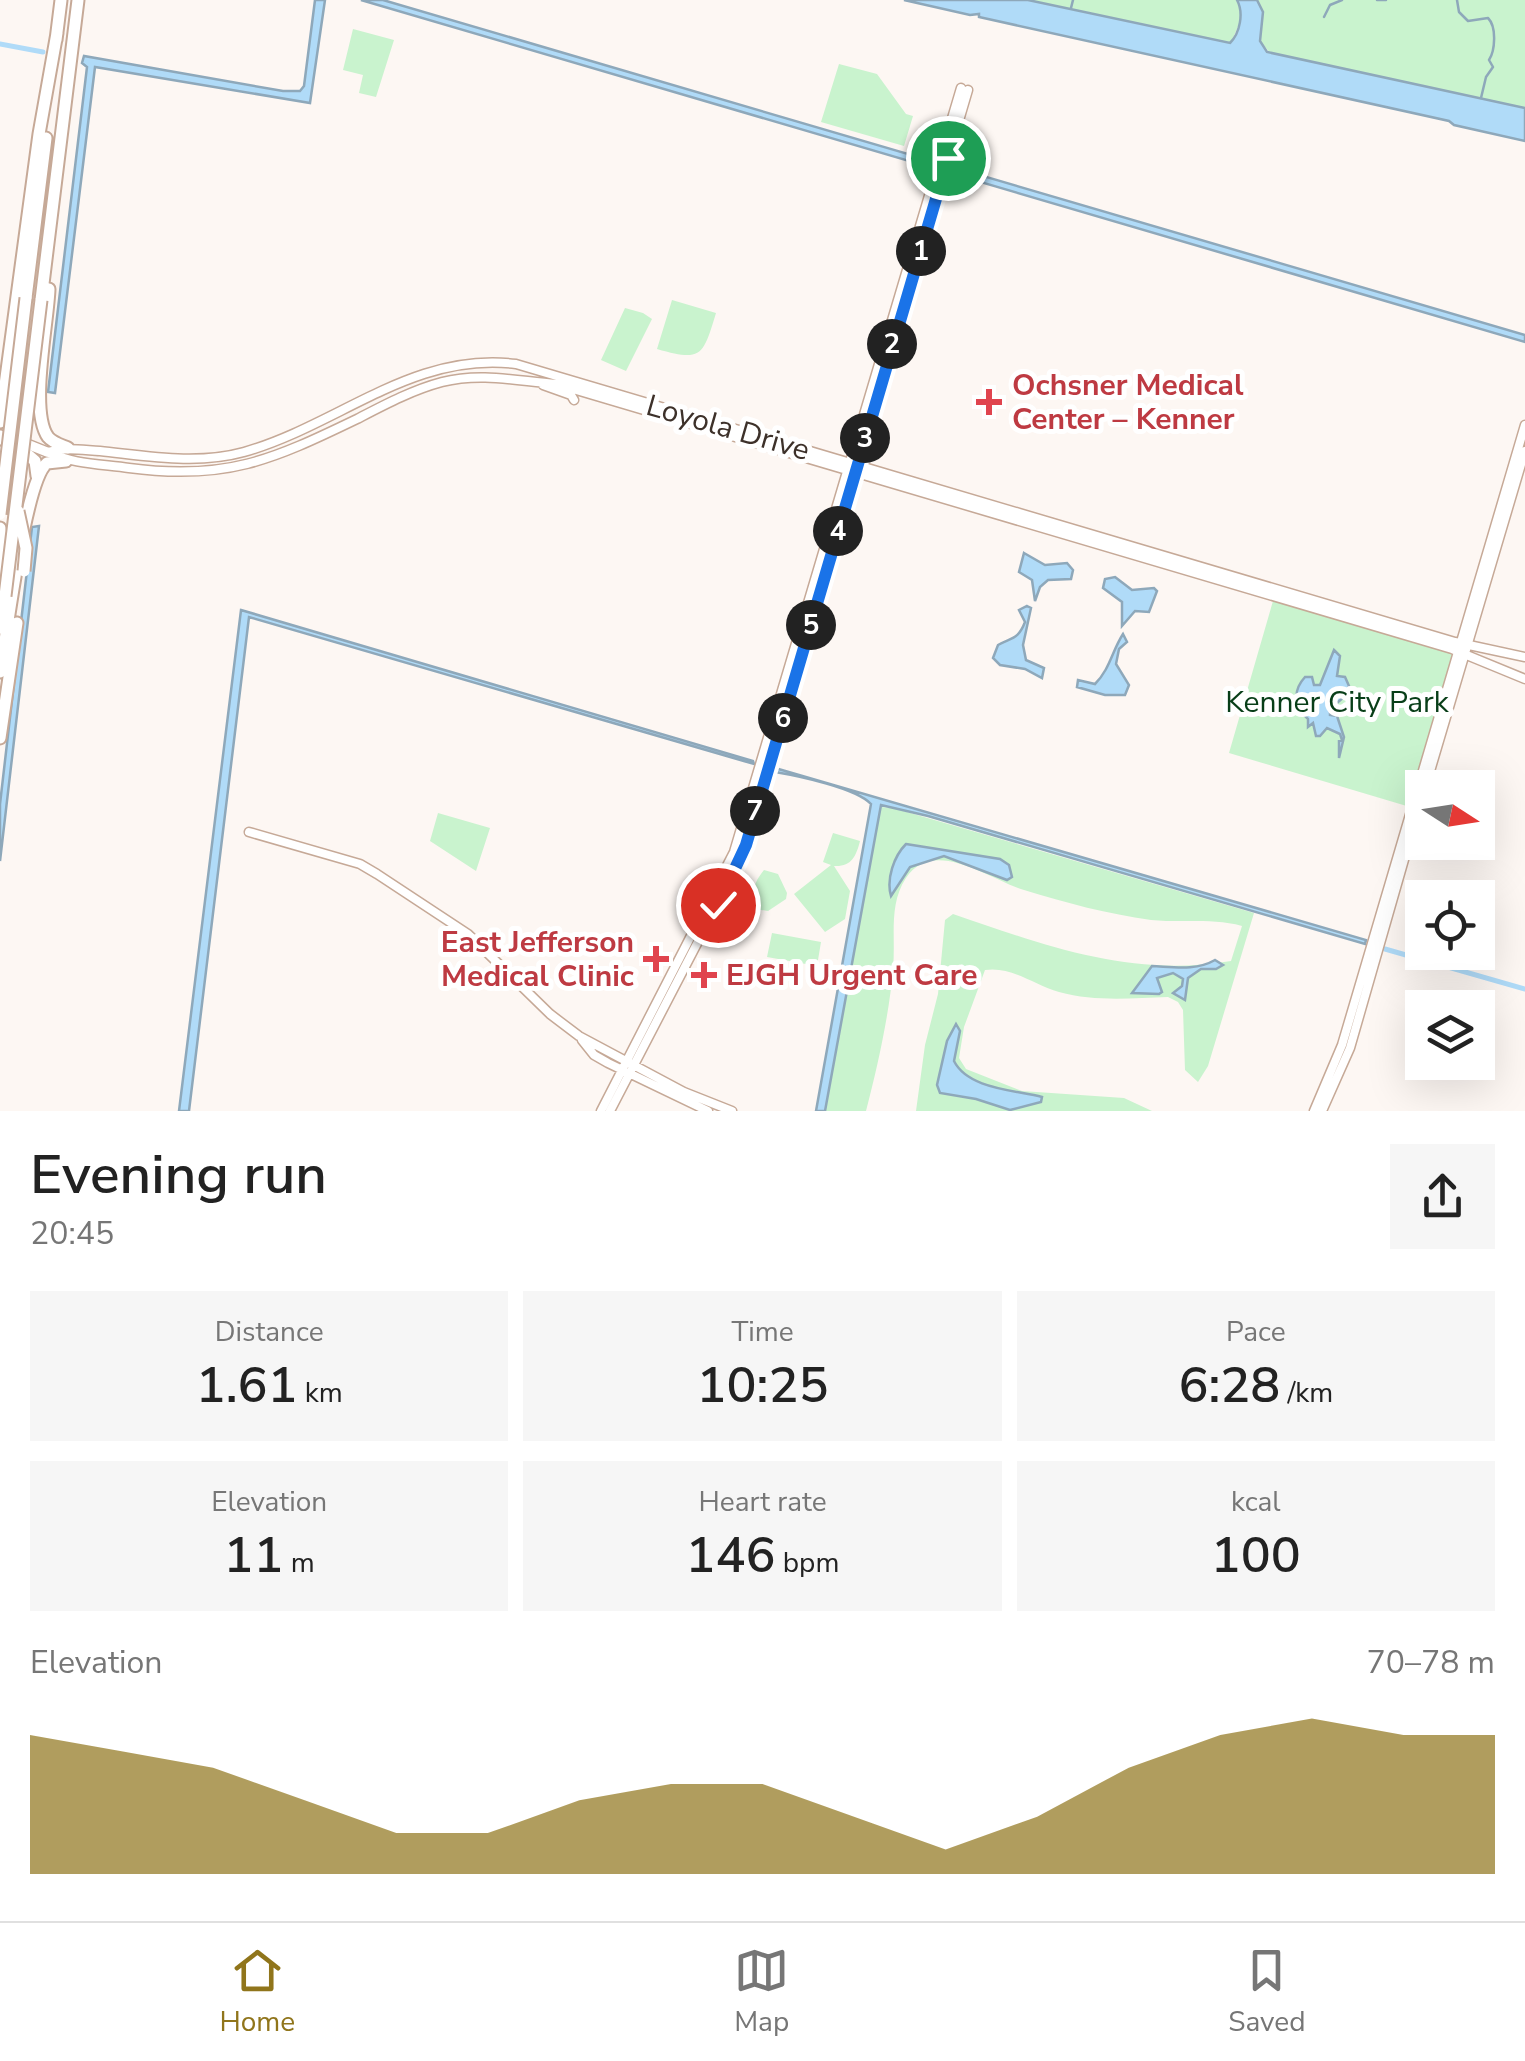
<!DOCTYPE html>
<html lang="en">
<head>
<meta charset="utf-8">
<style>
  :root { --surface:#fff; --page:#f6f6f6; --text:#222; --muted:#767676; --line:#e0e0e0; --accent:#90751b }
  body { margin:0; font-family:"Nunito Sans",sans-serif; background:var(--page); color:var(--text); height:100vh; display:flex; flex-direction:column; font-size:38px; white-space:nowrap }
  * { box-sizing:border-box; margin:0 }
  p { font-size:32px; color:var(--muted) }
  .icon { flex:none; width:55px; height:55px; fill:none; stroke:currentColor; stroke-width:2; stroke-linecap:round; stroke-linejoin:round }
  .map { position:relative; height:1111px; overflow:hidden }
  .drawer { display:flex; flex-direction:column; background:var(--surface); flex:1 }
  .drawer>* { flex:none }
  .needle { width:65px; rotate:102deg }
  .buttons { position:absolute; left:1405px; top:770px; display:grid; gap:20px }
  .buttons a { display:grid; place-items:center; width:90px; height:90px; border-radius:0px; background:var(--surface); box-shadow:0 10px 40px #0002; font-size:50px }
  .pin { position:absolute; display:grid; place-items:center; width:85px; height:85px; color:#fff; margin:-42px; border:5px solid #fff; border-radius:50%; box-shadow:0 2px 10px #0007 }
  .km { position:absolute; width:50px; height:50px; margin:-25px; border-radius:50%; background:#222; color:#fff; font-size:28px; line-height:50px; text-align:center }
  .round { display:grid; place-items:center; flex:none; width:105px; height:105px; border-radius:0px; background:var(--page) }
  .head { display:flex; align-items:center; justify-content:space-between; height:170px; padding:0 30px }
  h1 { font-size:55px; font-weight:600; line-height:75px }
  .figures { display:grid; grid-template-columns:repeat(3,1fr); gap:15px; height:170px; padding:10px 30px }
  .figures div { display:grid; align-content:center; border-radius:0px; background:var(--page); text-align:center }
  .figures b { font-size:50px; font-weight:600 }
  .figures small { font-size:28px; font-weight:400 }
  .figures p { font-size:28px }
  .chart { height:280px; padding:20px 30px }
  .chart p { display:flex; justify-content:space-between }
  .chart svg { width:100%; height:180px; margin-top:10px; fill:var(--accent); opacity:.7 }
  .tabs { display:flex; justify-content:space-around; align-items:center; height:140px; border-top:2px solid var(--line); background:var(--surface); font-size:28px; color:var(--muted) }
  .tabs a { display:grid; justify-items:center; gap:5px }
  .tabs .on { color:var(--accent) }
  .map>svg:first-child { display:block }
  .green { fill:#c9f3ce }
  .water { fill:#b0dbf8; stroke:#8ea8ba; stroke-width:2.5 }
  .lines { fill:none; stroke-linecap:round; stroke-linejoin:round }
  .stream { stroke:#8ea8ba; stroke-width:2.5 }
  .canal { stroke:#b0dbf8; stroke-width:5 }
  .secondary-casing { stroke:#c6a997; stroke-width:11 }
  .primary-casing { stroke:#c6a997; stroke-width:12 }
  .highway-casing { stroke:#c6a997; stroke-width:15 }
  .secondary { stroke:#fff; stroke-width:8 }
  .primary { stroke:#fff; stroke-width:9 }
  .highway { stroke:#fff; stroke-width:11 }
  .highway-bridge-casing { stroke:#c6a997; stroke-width:15; stroke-linecap:butt }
  .highway-bridge { stroke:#fff; stroke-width:11 }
  .route-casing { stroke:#fff; stroke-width:20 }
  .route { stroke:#1a73e8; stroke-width:12 }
  .health-dot { fill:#e0444e; stroke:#fff; stroke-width:4 }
  .labels { text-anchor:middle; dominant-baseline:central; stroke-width:10; stroke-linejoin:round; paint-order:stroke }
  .health-label { font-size:30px; font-weight:bold; fill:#be3a42; stroke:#fff; text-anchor:start }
  .street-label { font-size:30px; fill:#3d312a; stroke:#fff }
  .park-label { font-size:30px; fill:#083e18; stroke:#fff }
</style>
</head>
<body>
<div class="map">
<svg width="1525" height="1111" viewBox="0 0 1525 1111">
  <rect width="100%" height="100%" fill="#fdf7f3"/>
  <path class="green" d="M1028 0H1237L1241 12 1239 24 1231 43Z
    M1257 0H1525V108L1271 54 1260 41 1263 12Z
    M353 29 394 40 376 97 359 93 363 75 343 70Z
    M839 64 877 74 906 114 913 116 904 146 821 122Z
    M672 300 716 313C703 356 702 362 657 349Z
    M625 308 643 313 652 319 626 371 601 360Z
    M1273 601 1453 653 1455 656 1410 807 1229 753Z
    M881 807 893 808 1254 913 1208 1066 1198 1082 1185 1070 1183 1010 1178 1002 1168 997C1132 998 1095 1002 1059 992 1034 985 1012 966 985 970L964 1027 959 1058 966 1069 1022 1091 1124 1098 1152 1111H916L925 1045 938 994 945 920 953 914C1047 946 1131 978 1231 961L1242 926C1212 918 1181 923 1151 920 1108 914 1066 903 1024 890 991 880 933 836 906 878 888 905 896 938 893 968 890 1011 877 1069 866 1111H825Z
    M438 813 490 828 476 871 430 841Z
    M833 833 860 841C856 857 851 867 834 866L850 891 845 919 825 932 794 894 831 865 823 862Z
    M764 870 778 874 787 893 786 899 768 911 755 909C750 894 754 882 764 870Z
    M772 933 821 942 817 966 767 957Z"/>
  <path class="water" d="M315 0H325L310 103 95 67 55 393 48 392 87 67 82 63 84 56 283 91H300L304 86Z
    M361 0H383L1525 335V342Z
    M904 0H1028L1230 43C1240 33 1244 13 1237 0H1257L1263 12 1260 41 1267 52 1525 108V141L1454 125 1449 121 979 17V14L970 15Z
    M39 526 0 861V804L32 527Z
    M1024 553 1045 565 1067 563 1073 570 1071 579 1048 580 1040 587 1035 601 1032 580 1019 572Z
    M1115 577 1132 590 1154 588 1157 591 1149 612 1135 611 1122 626V602L1103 588 1105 579Z
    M1027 606 1031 608 1023 645 1026 660 1044 668 1042 678 1025 669 1000 665 993 658 998 645C1012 637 1018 640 1025 622L1019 610Z
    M241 610 753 761 754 764 249 617 189 1111H179Z
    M1123 634 1127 642 1119 649 1116 664 1129 685 1125 695H1105L1077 687 1078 680 1095 684C1110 669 1112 651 1123 634Z
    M1334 650 1340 656 1337 676 1345 677 1349 686 1345 696 1330 709V715L1337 716 1344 737 1339 758V741L1342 740 1340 734 1327 728 1320 736H1316L1313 723 1308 727V719C1293 706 1293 690 1305 677H1312L1314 685H1320Z
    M775 768 1366 940 1365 944 928 816 881 805 825 1111H816L871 804C856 788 799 776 775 772Z
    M906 844 1000 859 1009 865 1012 877 1007 880 944 856 910 867 891 896C886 879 894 856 906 844Z
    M1215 960 1223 965 1216 969H1201L1188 978 1185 1000 1173 993 1182 986 1183 979 1173 973 1157 978 1162 992 1159 994 1132 993 1152 966C1174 967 1196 971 1215 960Z
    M956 1024 960 1031 954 1061C968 1089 1015 1090 1042 1097L1041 1102 1010 1110 976 1099 940 1093 937 1085 947 1041Z"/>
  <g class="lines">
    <path class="stream" d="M1377 0H1386
      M1457 0 1459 12 1468 21 1488 18C1497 27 1495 51 1489 60L1493 67 1486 77 1481 98
      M1071 8 1073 0
      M1324 17 1330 5 1342 0"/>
    <path class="canal" d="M0 44 43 52
      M1385 949 1525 989"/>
    <defs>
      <path id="secondary" d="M543 385 571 395 574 400
        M47 452C73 464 101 464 129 468 226 481 272 460 357 419 384 405 412 390 442 382 481 372 517 381 556 384L1452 649 1525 679
        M47 452C65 447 82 450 100 451 148 456 197 465 244 452 339 425 413 351 516 364L1455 642 1525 657
        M1425 788 1525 451
        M249 832 360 864 377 874 468 934 550 1014 579 1036 684 1092 732 1111
        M582 1040 594 1055 608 1063 708 1111
        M601 1111 734 852 961 88
        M610 1111 742 857 968 90
        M1314 1111 1342 1045 1525 425
        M1322 1111 1350 1048 1422 797"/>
      <path id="primary" d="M22 442 47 452"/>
      <path id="highway" d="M56 40 61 0
        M49 289C48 322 29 411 48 437 53 443 61 445 68 448
        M26 298 46 138
        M41 300 78 0
        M0 422 39 134 57 33
        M0 436 2 439
        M0 453 2 452
        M28 455 35 461 37 476
        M0 528 3 552 0 584
        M1 628 5 596
        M0 672C7 634 25 481 47 463L66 461
        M0 738 17 623"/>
    </defs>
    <use href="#secondary" class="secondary-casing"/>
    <use href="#primary" class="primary-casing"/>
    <use href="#highway" class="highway-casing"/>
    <use href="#secondary" class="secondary"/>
    <use href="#primary" class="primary"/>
    <use href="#highway" class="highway"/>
    <defs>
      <path id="highway-bridge" d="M18 511 26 548 24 571
        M0 514 26 298
        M5 596 41 300"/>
    </defs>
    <use href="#highway-bridge" class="highway-bridge-casing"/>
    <use href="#highway-bridge" class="highway-bridge"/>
  </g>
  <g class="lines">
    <defs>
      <path id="route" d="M718 905 746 845 948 158"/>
    </defs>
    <use href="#route" class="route-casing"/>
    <use href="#route" class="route"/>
  </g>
  <g class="health-dot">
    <path d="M984 387h10v10h10v10h-10v10h-10v-10h-10v-10h10z"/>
    <path d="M651 944h10v10h10v10h-10v10h-10v-10h-10v-10h10z"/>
    <path d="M699 960h10v10h10v10h-10v10h-10v-10h-10v-10h10z"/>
  </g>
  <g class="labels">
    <g class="health-label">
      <text x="1012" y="385">Ochsner Medical<tspan x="1012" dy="34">Center – Kenner</tspan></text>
      <text x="634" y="942" text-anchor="end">East Jefferson<tspan x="634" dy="34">Medical Clinic</tspan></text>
      <text x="726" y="975">EJGH Urgent Care</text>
    </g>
    <g class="street-label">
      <text transform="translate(728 428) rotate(16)">Loyola Drive</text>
    </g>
    <g class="park-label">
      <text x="1337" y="702">Kenner City Park</text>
    </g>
  </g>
</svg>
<div class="buttons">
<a><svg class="needle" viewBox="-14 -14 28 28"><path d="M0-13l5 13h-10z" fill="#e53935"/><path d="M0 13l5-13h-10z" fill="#767676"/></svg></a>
<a><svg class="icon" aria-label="locate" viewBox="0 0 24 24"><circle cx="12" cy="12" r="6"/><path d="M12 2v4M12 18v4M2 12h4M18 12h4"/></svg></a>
<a><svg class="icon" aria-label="layers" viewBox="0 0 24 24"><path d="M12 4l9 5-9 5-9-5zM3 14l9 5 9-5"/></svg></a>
</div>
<div class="pin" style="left:948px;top:158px;background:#1e9e55"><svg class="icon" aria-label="arrive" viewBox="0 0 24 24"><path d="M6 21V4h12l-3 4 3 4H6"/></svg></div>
<div class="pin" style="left:718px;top:905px;background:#d93025"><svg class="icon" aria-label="check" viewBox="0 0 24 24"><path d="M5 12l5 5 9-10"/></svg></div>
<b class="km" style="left:921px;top:251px">1</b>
<b class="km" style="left:892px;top:344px">2</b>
<b class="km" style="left:865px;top:438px">3</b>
<b class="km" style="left:838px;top:531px">4</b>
<b class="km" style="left:811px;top:625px">5</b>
<b class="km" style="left:783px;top:718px">6</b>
<b class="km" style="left:755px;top:811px">7</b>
</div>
<section class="drawer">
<div class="head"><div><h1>Evening run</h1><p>20:45</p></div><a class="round"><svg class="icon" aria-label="share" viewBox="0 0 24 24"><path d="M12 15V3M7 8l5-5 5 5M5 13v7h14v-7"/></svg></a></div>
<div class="figures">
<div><p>Distance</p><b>1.61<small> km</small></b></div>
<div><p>Time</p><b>10:25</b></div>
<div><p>Pace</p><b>6:28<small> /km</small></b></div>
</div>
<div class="figures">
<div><p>Elevation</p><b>11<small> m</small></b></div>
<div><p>Heart rate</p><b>146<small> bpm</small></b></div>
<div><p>kcal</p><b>100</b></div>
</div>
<div class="chart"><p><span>Elevation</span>70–78 m</p>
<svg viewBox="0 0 160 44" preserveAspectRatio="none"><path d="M0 44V10L10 14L20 18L30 26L40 34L50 34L60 26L70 22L80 22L90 30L100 38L110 30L120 18L130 10L140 6L150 10L160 10V44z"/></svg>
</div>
</section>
<nav class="tabs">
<a class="on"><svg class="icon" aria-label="home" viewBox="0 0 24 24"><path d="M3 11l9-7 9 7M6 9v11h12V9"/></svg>Home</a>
<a><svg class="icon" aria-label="map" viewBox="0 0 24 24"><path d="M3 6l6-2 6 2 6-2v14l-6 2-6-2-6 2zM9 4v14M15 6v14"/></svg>Map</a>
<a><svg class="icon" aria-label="saved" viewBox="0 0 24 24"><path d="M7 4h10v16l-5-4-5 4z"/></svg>Saved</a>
</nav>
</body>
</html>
